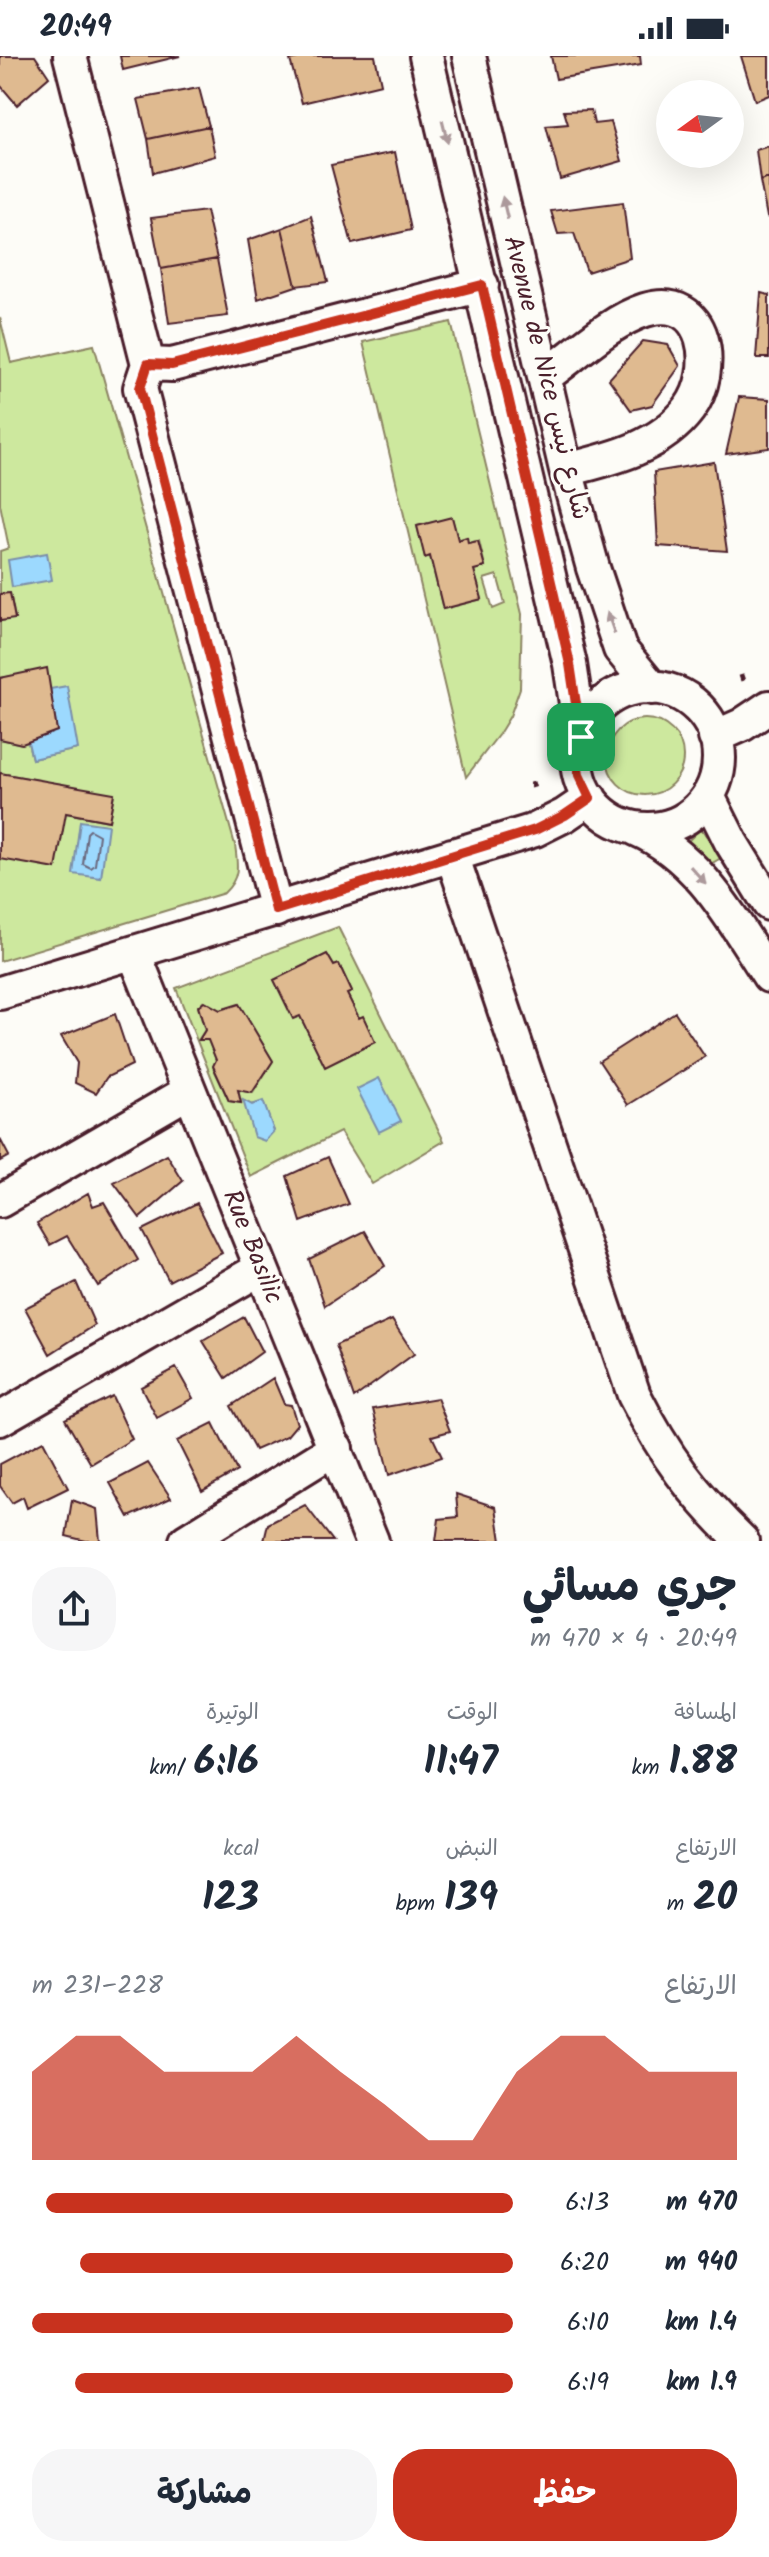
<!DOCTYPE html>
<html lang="ar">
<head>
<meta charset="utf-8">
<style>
  :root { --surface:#fff; --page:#f6f6f7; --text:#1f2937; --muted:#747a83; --accent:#c8321e }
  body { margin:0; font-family:Kalam,"Playpen Sans Arabic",sans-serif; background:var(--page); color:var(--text); direction:rtl; height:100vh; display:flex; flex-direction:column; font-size:30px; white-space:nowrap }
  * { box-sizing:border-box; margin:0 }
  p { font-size:26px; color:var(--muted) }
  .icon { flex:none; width:44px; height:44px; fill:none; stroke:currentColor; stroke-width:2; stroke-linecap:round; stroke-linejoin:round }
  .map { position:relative; height:1485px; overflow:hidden; direction:ltr }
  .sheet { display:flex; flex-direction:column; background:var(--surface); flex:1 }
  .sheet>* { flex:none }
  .needle { width:52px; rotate:255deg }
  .fabs { position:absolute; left:656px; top:24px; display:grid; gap:16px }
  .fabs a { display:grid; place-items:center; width:88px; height:88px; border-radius:50%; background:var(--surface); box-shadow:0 8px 32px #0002; font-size:40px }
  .pin { position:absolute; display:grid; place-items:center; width:68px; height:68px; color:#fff; margin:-34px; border-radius:16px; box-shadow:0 4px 12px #0006 }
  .round { display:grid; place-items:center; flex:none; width:84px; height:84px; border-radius:32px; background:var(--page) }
  .summary { display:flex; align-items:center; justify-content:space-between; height:136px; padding:0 32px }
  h1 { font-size:44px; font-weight:700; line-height:60px }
  .stats { display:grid; grid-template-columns:repeat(3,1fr); gap:12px; height:136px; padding:8px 32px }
  .stats div { display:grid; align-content:center }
  .stats b { font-size:40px; font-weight:700 }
  .stats small { font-size:22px; font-weight:400 }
  .stats p { font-size:22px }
  .chart { height:224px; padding:16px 32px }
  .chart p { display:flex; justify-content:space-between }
  .chart svg { width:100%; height:144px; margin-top:8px; fill:var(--accent); opacity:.7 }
  .button { display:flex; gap:16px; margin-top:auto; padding:16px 32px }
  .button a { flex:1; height:92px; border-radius:32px; background:var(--accent); color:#fff; font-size:32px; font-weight:700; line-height:92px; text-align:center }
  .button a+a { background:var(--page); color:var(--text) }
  ul { padding:0 32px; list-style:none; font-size:26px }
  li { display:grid; grid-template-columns:128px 96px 1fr; align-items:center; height:60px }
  li i { height:20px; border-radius:10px; background:var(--accent) }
  .status { display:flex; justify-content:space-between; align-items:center; height:56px; padding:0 40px; background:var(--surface); direction:ltr }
  .status svg { height:22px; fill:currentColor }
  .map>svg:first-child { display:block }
  .green { fill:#cde89e; stroke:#8c8464; stroke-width:2; fill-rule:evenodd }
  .water { fill:#9cd9fe; stroke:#7b8faa; stroke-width:2 }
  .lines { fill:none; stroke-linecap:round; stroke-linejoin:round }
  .shore { stroke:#6b697f; stroke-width:2 }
  .building { fill:#dfba90; stroke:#4a1f2b; stroke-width:2 }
  .minor-casing { stroke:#4a1f2b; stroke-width:38 }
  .path { stroke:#4a1f2b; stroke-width:5; stroke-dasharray:6 6; stroke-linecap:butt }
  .minor { stroke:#fdfcf7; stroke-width:32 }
  .oneway { fill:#ac999b }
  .route-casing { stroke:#fff; stroke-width:16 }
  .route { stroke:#c8321e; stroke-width:10 }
  .labels { text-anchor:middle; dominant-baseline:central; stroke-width:6; stroke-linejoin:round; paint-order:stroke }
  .street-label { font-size:26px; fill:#4a1f2b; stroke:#fdfcf7 }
</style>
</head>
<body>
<div class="status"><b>20:49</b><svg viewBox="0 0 49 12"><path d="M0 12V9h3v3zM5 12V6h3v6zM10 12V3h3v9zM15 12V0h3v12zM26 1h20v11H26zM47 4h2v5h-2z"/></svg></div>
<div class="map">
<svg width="769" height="1485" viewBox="0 0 769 1485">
  <rect width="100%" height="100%" fill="#fdfcf7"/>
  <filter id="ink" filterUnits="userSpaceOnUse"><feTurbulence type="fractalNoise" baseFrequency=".0125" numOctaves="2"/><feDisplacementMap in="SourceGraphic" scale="16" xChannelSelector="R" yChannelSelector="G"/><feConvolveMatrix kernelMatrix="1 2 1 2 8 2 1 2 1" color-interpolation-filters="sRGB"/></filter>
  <g filter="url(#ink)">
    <path class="green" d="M0 262 11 307 94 289 235 789C238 810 240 822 224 837L0 905V792L66 757 109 765 114 738 0 717V683L22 688 28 686 32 703 77 693 50 633 25 618 0 622V565L15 562 10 537 0 538V495L9 492 0 448Z
      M451 266 522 558 520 632 510 660 499 678 466 721 363 286ZM452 462 458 484 466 481 468 487 479 485 485 510 474 514 482 543 443 553 430 500 425 501 417 470ZM497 519 505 548 493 553 484 523Z
      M607 701a38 38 0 1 1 76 0a38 38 0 1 1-76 0Z
      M698 775H703L721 802 707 810 685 788Z
      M338 871 444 1085 372 1128 340 1076 251 1121 176 932ZM327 898 334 910 339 908 352 936 347 938 359 962 363 961 375 986 325 1011 300 960 274 924ZM203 945 220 954 239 949 273 1005 253 1037 238 1034 241 1047 229 1045 213 1011 216 1004 208 984 199 983 205 974 198 951ZM244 1045 252 1049 263 1046 274 1075Z"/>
    <path class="water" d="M47 497 52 524 12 531 8 504Z
      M67 630 78 693 32 703 28 686 57 675 50 633Z
      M80 765 108 769 101 822 73 818Z
      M379 1022 401 1065 379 1076 357 1033Z
      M243 1044 252 1049 263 1045 274 1075 265 1085 254 1081Z"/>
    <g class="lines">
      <path class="shore" d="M90 774 99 779 95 809 91 812 83 808 87 777Z"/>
    </g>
    <path class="building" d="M0 0H35L49 21 17 49 0 29Z
      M120 0H180L123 14Z
      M306 0H375L381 28 302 47 290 4Z
      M551 0H640L641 9 556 23Z
      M741 0H769V39L755 45Z
      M199 32 209 70 148 83 138 43Z
      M591 54 594 68 611 66 622 105 560 123 546 70 568 68 564 55Z
      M209 70 215 100 153 117 148 83Z
      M769 90V122L760 125 756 94Z
      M395 96 411 174 352 188 331 109Z
      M769 122V160L767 161 760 125Z
      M623 146 630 202 587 216 574 177 558 178 551 155Z
      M206 155 217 203 161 213 151 162Z
      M311 160 328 226 296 230 282 172Z
      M282 172 296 230 258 243 248 184Z
      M217 203 228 260 169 267 161 213Z
      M761 237 769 239V302H756Z
      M643 285 668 289 680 310 652 349 631 354 609 323Z
      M739 341 769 343V392L726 398Z
      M714 406 727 495 658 490 654 416Z
      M452 461 458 484 467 481 468 487 478 485 485 511 474 514 482 543 443 553 430 500 425 502 417 470Z
      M10 537 15 563 0 565V538Z
      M47 612 57 675 22 688 0 683V622Z
      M0 717 114 737 109 765 66 757 56 813 0 803Z
      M327 898 334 910 339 908 352 936 347 938 359 962 363 960 375 986 325 1011 300 960 293 963 274 924Z
      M204 945 220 954 239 948 273 1005 252 1037 238 1034 241 1047 229 1045 213 1010 216 1004 208 984H199L205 974 198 950Z
      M675 956 705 1001 628 1049 599 1005Z
      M115 958 132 1009 107 1021 96 1037 75 1027 77 1007 61 980Z
      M0 1083 9 1100 0 1105Z
      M167 1099 183 1125 140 1162 114 1127Z
      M328 1101 349 1148 301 1166 287 1120Z
      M88 1137 93 1150 104 1146 138 1204 98 1230 67 1180 50 1189 37 1167Z
      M197 1147 222 1197 169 1225 142 1174Z
      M365 1175 385 1210 325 1250 309 1203Z
      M76 1226 95 1269 50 1298 25 1252Z
      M244 1261 262 1296 226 1322 203 1285Z
      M392 1264 414 1298 354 1342 336 1289Z
      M176 1312 193 1342 157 1362 141 1331Z
      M273 1322 284 1348 291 1349 297 1368 287 1380 255 1394 231 1350Z
      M112 1340 132 1383 91 1408 65 1363Z
      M437 1342 450 1375 432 1380 442 1401 389 1419 373 1353Z
      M213 1367 237 1415 202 1435 177 1385Z
      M43 1385 68 1432 27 1452 23 1441 12 1447 0 1430V1408Z
      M148 1407 171 1442 129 1461 110 1427Z
      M456 1438 496 1451 501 1485H436L439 1463 458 1461Z
      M72 1444 97 1453 100 1485H86L66 1480Z
      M305 1449 333 1485H264L268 1468Z"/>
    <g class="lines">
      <defs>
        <path id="minor" d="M70 0 148 308 140 332 276 854
          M426 0 570 608 581 681
          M469 0 566 414 593 512 620 593 652 632
          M148 308 172 309 482 229
          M544 321C574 300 610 265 645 254 708 235 718 315 689 353 660 392 610 403 566 414
          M577 702a71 71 0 1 1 142 0a71 71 0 1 1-142 0Z
          M715 681 742 669 769 651
          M708 740 731 786 769 848
          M636 773C699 800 733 865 769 920
          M452 799 634 1339C665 1400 693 1438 742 1485
          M134 897 372 1485
          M0 937 535 774 565 759 590 742
          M0 1145 188 1036
          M0 1363 260 1213
          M186 1485 336 1392"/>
      </defs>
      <use href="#minor" class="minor-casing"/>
      <path class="path" d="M741 619 743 625
        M532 726 534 733"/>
      <use href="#minor" class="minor"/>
    </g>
    <defs><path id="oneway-solid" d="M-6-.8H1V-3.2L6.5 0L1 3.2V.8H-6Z" transform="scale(2)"/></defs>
    <g class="oneway">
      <use href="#oneway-solid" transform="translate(445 76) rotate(76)"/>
      <use href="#oneway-solid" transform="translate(505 152) rotate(-103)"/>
      <use href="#oneway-solid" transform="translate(611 567) rotate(-109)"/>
      <use href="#oneway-solid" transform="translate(698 819) rotate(48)"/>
    </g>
  </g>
  <g class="lines" filter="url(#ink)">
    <defs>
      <path id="route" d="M482 229 570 608 581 681 577 706 579 719 590 742 565 759 535 774 276 854 140 332 148 308 172 309Z"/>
    </defs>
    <use href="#route" class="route-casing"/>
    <use href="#route" class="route"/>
  </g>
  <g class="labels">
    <g class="street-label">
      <text transform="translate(546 322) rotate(76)">Avenue de Nice شارع نيس</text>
      <text transform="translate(252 1191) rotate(68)">Rue Basilic</text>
    </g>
  </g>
</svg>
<div class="fabs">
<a><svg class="needle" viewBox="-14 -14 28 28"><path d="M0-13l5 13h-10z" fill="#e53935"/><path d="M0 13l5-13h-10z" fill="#747a83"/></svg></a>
</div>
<div class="pin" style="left:581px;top:681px;background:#1e9e55"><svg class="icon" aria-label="arrive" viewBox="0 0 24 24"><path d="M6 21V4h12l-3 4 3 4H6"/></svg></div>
</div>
<section class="sheet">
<div class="summary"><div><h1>جري مسائي</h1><p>20:49 · 4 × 470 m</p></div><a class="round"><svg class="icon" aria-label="share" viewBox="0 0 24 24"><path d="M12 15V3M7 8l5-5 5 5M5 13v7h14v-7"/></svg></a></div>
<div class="stats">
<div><p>المسافة</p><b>1.88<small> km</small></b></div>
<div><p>الوقت</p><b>11:47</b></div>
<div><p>الوتيرة</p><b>6:16<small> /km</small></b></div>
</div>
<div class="stats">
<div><p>الارتفاع</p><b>20<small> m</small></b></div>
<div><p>النبض</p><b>139<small> bpm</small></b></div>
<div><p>kcal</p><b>123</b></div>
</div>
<div class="chart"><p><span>الارتفاع</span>228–231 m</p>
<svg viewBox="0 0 160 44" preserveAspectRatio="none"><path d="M0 44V17L10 6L20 6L30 17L40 17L50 17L60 6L70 17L80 27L90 38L100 38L110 17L120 6L130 6L140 17L150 17L160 17V44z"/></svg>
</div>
<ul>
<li><b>470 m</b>6:13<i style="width:97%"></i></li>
<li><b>940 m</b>6:20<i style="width:90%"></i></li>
<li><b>1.4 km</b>6:10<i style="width:100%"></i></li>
<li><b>1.9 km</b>6:19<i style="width:91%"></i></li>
</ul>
<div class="button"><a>حفظ</a><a>مشاركة</a></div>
</section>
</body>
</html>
